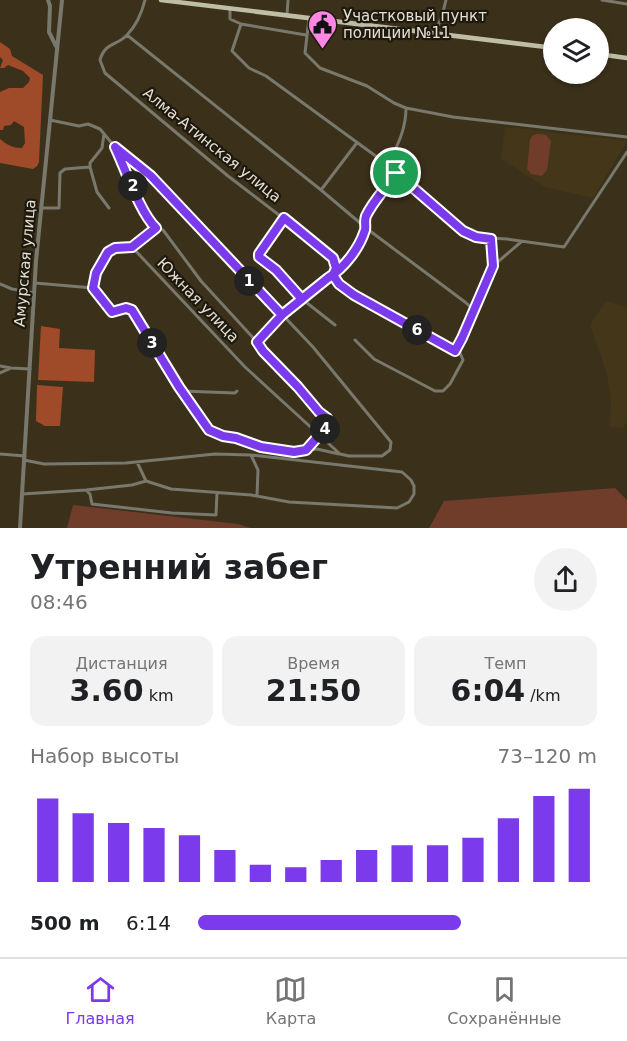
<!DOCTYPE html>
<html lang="ru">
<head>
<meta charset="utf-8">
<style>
  :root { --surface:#fff; --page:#f2f2f2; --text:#202124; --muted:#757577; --line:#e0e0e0; --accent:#7c3aed }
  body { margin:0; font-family:"DejaVu Sans",sans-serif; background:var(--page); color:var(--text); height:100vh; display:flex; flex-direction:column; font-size:22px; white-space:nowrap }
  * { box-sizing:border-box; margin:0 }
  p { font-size:20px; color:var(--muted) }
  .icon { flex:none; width:33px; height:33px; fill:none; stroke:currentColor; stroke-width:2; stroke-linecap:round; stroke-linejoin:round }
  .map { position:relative; height:528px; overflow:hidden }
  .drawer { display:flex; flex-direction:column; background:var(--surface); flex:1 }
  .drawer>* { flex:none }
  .buttons { position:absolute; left:543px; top:18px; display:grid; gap:12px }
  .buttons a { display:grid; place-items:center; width:66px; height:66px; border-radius:50%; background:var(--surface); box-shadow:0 2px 4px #0004; font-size:30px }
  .pin { position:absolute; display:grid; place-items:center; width:51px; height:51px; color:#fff; margin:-26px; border:3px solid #fff; border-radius:50%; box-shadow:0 2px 6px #0007 }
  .km { position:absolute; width:30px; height:30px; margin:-15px; border-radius:50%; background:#222; color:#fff; font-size:16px; line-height:30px; text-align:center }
  .round { display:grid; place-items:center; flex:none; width:63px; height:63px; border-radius:32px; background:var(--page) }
  .summary { display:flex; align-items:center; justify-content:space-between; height:102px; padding:0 30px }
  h1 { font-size:33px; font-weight:700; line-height:45px }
  .figures { display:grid; grid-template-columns:repeat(3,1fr); gap:9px; height:102px; padding:6px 30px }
  .figures div { display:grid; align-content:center; border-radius:15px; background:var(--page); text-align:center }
  .figures b { font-size:30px; font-weight:700 }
  .figures small { font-size:16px; font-weight:400 }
  .figures p { font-size:16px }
  .chart { height:168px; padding:12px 30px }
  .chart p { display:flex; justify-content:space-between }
  .chart svg { width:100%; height:108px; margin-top:6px; stroke:var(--accent); stroke-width:6 }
  ul { padding:0 30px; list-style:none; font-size:20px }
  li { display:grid; grid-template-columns:96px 72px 1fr; align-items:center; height:45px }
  li i { height:15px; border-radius:8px; background:var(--accent) }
  .tabs { display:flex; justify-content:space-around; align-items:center; height:84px; border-top:2px solid var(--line); background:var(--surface); font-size:16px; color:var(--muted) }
  .tabs a { display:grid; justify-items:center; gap:3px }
  .tabs .current { color:var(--accent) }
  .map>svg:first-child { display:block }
  .built { fill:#443719 }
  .green { fill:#6f3d2a }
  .forest { fill:#9f4b2a }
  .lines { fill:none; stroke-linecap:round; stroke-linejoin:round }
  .minor { stroke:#78786c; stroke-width:3 }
  .tertiary { stroke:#78786c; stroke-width:4 }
  .primary { stroke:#bebea6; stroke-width:4.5 }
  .route-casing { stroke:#fff; stroke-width:12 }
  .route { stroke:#7c3aed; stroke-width:8 }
  .labels { text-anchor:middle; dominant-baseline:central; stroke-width:4.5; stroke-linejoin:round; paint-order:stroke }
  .poi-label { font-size:15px; fill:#e5dfd1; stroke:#1e190f; text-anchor:start }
  .street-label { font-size:15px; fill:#e5dfd1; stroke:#1e190f }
</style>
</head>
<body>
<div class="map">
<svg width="627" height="528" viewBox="0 0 627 528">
  <rect width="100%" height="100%" fill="#3b301a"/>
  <path class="built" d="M505 127 627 141 593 198 545 187 501 159Z
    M606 301 627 308V423L622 428 610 427 611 400 607 374 590 325Z"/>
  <path class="green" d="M537 134 546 135 551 141 547 170 542 176 531 174 527 169 530 140 532 136Z
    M615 488 627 500V528H429L444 501Z
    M73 505 238 524 251 528H67Z"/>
  <path class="forest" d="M0 42 10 49 12 56 43 75 39 162 37 166 33 169 0 163V139C7 145 13 148 22 148L25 143 24 127 14 121 11 125 4 126 3 130H0V92L9 88H23L29 82 30 78 23 71 8 65 4 68H0L3 60 0 57Z
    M41 326 60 329 59 348 95 350 94 382 38 380Z
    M37 385 63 387 60 426H45L36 421Z"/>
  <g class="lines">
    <path class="minor" d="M145 0C142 12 136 26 127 35 117 46 105 42 100 60L105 73 228 176 322 248C331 256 338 262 333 275L339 284 354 295 460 353 463 360 450 384 443 391H435L374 359 355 340
      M602 0 627 4
      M230 9V19L241 24 232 51 249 68 266 76 388 165 463 231 475 237 507 239 564 247 627 152
      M287 15 288 0
      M309 18 305 53 320 68 367 86 394 103 406 108 453 117 627 137
      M241 24 306 35
      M435 33 442 16 446 0
      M127 35 321 190 366 228 465 302 474 310
      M50 120 79 126 88 124 100 129 115 147 151 176 313 347 391 442 390 450 382 456H349L340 454 245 367 132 247
      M116 149 150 222 156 228 163 230 201 281 257 342 263 351 298 387 319 412 327 418 329 424 306 450
      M388 165C397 146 406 130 406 108
      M90 167V163L102 148 104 134
      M321 190 356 144
      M41 208H59L60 173 65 169 90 167 97 192 109 208
      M284 218 259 254V257L276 270 302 299 335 325
      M333 258 343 261 349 258
      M493 266 521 242
      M35 283 93 288 112 312 126 308 132 310 170 372 209 430 261 447 294 452 317 449 339 454
      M0 284 12 289 34 293
      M93 288 96 273 108 252 115 248 132 247 156 228
      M258 341 282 315 340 270 350 257 366 228V216L396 173
      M455 351 493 266 491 239
      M0 366 11 368 30 369
      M0 373 9 369
      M182 391 235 393 237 391
      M0 454 25 456
      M251 455 258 470 257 496
      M24 460 44 464 126 463 215 454 251 455 402 472 411 480 414 486V494L409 502 397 508 289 502 251 495 171 489 146 481 137 462
      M86 490 90 494 92 504 172 513 216 515 217 493
      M22 494 86 490 132 485 146 481"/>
    <path class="tertiary" d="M48 0 50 6 49 32 57 48
      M20 528 36 261 62 0"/>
    <path class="primary" d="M161 0 554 48
      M598 54 627 58"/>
  </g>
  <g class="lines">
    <defs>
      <path id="route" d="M396 173C387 187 373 201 366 216 364 221 366 226 365 230 359 249 344 268 328 278L282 315 151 176 115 147C125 168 140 213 156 228L132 247 115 248 108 252 96 273 93 288 112 312 126 308 132 310 179 387 209 430 223 436 236 438 261 447 294 452 306 450 329 424 327 418 319 412 298 387 263 351 257 342 282 315 302 299 276 270 259 257V254L284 218 333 258 336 268 333 275 339 284 354 295 455 351 462 338 493 266 491 239 476 237 463 231 396 173"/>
    </defs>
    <use href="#route" class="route-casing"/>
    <use href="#route" class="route"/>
  </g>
  <defs>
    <symbol id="civic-pin" viewBox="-11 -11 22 30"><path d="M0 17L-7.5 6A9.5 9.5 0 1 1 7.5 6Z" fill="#fc86e3" stroke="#1e190f"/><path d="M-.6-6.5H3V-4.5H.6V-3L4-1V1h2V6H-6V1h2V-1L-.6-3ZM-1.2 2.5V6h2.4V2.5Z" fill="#111"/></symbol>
  </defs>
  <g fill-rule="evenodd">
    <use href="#civic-pin" x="306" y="8" width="33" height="45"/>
  </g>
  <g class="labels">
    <g class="poi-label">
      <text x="343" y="16">Участковый пункт<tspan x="343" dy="17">полиции №11</tspan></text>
    </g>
    <g class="street-label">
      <text transform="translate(212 145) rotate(39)">Алма-Атинская улица</text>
      <text transform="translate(25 263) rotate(-85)">Амурская улица</text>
      <text transform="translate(198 300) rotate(46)">Южная улица</text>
    </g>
  </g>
</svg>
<div class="buttons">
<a><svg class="icon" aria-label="layers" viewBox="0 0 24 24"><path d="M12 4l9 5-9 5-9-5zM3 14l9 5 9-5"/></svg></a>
</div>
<div class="pin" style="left:396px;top:173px;background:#1e9e55"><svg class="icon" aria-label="arrive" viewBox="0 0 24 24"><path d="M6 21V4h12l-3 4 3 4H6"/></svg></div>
<b class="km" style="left:249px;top:281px">1</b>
<b class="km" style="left:133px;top:186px">2</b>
<b class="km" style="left:152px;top:343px">3</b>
<b class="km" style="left:325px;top:429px">4</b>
<b class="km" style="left:417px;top:330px">6</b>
</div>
<section class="drawer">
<div class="summary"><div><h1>Утренний забег</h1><p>08:46</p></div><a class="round"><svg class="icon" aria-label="share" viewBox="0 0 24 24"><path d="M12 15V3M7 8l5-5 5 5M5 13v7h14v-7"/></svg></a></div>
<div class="figures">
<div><p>Дистанция</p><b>3.60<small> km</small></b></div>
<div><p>Время</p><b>21:50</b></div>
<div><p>Темп</p><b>6:04<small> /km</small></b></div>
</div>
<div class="chart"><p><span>Набор высоты</span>73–120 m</p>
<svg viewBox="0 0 160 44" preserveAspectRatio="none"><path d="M5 44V10M15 44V16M25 44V20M35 44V22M45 44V25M55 44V31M65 44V37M75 44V38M85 44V35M95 44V31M105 44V29M115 44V29M125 44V26M135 44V18M145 44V9M155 44V6"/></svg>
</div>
<ul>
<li><b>500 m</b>6:14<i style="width:66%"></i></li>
</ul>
</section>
<nav class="tabs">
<a class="current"><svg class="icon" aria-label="home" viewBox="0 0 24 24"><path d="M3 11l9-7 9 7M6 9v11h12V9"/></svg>Главная</a>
<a><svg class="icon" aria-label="map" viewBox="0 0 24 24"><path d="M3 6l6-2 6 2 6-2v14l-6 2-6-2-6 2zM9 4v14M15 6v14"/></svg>Карта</a>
<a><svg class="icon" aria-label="saved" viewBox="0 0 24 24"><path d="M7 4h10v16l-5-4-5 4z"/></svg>Сохранённые</a>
</nav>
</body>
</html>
